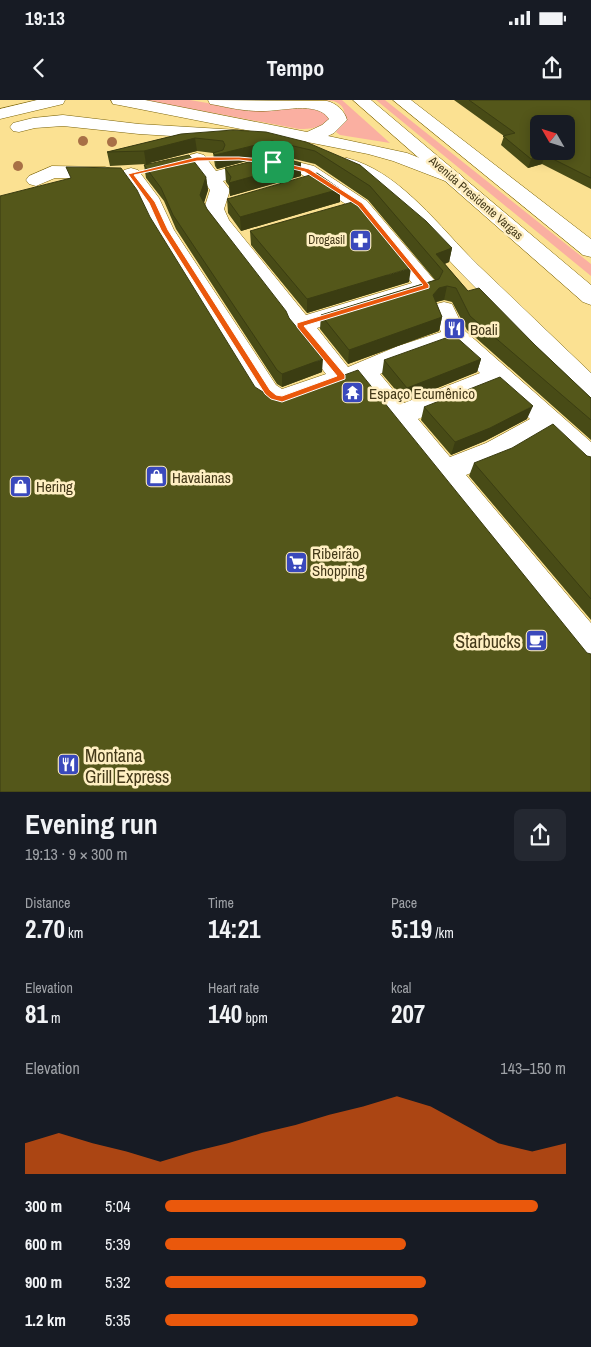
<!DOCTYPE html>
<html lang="en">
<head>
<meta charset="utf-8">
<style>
  :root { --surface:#171b24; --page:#242831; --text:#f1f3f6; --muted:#9ea1a6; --accent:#ea580c }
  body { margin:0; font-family:"Archivo Narrow",sans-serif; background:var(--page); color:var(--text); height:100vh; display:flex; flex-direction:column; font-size:19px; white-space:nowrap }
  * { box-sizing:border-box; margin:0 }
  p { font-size:16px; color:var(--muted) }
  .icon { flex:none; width:28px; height:28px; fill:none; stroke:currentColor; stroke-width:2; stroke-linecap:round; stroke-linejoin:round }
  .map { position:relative; height:692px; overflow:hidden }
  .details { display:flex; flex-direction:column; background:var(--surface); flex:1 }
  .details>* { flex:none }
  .needle { width:32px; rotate:309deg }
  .fabs { position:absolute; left:530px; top:15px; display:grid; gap:10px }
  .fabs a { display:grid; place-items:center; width:45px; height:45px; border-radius:8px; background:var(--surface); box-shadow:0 2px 12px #0003; font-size:25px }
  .pin { position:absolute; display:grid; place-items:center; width:42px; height:42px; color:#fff; margin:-21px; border-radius:10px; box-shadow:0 2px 8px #0006 }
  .round { display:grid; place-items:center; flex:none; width:52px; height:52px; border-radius:8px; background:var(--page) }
  .headline { display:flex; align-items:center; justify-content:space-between; height:85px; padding:0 25px }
  h1 { font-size:28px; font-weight:700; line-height:38px }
  .metrics { display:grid; grid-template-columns:repeat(3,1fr); gap:8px; height:85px; padding:5px 25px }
  .metrics div { display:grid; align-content:center }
  .metrics b { font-size:25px; font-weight:700 }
  .metrics small { font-size:14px; font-weight:400 }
  .metrics p { font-size:14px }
  .chart { height:140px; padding:10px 25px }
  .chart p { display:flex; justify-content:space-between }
  .chart svg { width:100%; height:90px; margin-top:5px; fill:var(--accent); opacity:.7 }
  ul { padding:0 25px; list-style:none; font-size:16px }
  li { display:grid; grid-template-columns:80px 60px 1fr; align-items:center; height:38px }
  li i { height:12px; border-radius:6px; background:var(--accent) }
  .status { display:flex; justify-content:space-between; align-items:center; height:35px; padding:0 25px; background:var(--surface); direction:ltr }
  .status svg { height:14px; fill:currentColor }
  header { display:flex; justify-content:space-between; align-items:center; height:65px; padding:0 25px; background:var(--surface); font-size:22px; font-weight:700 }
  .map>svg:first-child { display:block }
  .green { fill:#faafa1 }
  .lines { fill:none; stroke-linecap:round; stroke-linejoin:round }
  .minor-casing { stroke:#7c6409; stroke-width:1 }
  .major-casing { stroke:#7c6409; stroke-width:1 }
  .minor { fill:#fff; fill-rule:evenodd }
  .major { fill:#fff; fill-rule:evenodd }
  .tree { fill:#a87046 }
  .wall { fill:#484b16 }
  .shaded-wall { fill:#3b3d12 }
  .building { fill:#54571a; stroke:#3b3d12; fill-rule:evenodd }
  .route { fill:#ea580c; stroke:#fff; fill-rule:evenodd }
  .labels { text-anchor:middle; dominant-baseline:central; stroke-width:5; stroke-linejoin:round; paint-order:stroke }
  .far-street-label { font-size:12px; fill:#443919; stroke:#ffefc2 }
  .far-poi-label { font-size:12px; fill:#443919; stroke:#ffefc2; text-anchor:end }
  .poi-label { font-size:15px; fill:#443919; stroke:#ffefc2; text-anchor:start }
  .near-poi-label { font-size:18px; fill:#443919; stroke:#ffefc2; text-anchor:end }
</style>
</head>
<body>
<div class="status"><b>19:13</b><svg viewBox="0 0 49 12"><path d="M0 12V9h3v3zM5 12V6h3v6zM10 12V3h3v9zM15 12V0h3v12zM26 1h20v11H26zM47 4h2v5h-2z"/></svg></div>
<header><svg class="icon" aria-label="back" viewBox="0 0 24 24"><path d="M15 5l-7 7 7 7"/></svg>Tempo<svg class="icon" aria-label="share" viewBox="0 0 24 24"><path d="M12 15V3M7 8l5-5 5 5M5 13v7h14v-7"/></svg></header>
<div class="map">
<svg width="591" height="692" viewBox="0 0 591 692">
  <rect width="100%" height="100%" fill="#fbe192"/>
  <path class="green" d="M144 0H190L248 10 268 11 302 7 323 10 330 18C323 28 310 29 299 29Z
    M324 0H342L390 43 340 35 336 32C344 22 350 9 336 2 333 0 327 1 324 0Z
    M376 0H385L591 164V176Z"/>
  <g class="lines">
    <defs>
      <path id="minor" d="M37 0H65L63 4 0 19V9Z
        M111 0H145L307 32 322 25 329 19C318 0 279 12 259 11 245 11 230 8 216 5L210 4 208 0 327 1C336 3 345 11 347 20L334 33 328 36 407 53 460 74 463 78 460 82 453 84 393 61 368 54 119 5 113 4Z
        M63 15 139 24 238 30 244 31 247 35 244 39 238 40 139 34 63 26 35 28 19 32 13 31 10 27 13 23 33 18Z
        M197 53 204 55 216 71 273 56 314 66 367 101 435 181 438 186 435 191 317 228 348 267 398 246 441 232 432 210 436 204 444 202 452 204 465 231 591 342V370L581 367 547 335 506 359 466 375 591 523V566L579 561 358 282 282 309 265 304 258 299 154 130 142 103 122 74 124 70 131 68 138 70 159 98 174 130 276 285 282 289 326 274 293 231H291L288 224 210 122 204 109 210 90 188 59 190 55ZM273 68 301 74 353 109 412 183 306 215 229 120 224 109 230 90 223 81ZM451 246 480 273 404 303 380 274 416 258ZM496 288 530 319 486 343 450 357 418 319Z
        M347 58C401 72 440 128 478 165 516 201 553 237 591 273V298L582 295 461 173 389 96 357 76 340 68 338 64 340 60Z
        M52 66 105 67 112 69 114 73 112 77 105 79 55 78 36 86 29 84 26 80 29 76Z"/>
      <path id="major" d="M353 0H371L591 185V205L583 202Z
        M393 0H411L591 139V157L583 155Z"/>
    </defs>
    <use href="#minor" class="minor-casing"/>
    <use href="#major" class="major-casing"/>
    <use href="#minor" class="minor"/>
    <use href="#major" class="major"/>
  </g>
  <g class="tree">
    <circle cx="83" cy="41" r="5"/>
    <circle cx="112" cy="42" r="5"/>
    <circle cx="18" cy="66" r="5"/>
  </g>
  <path class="wall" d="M454 0H591V89L542 64 528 68 501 45 504 36Z
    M266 32 360 65 452 148 449 162 445 164 468 191 535 245 591 298V340L467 230 452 202 444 200 436 202 442 217 439 231 348 264 320 229 321 215 435 180 368 100 315 64 273 54 217 69 215 66 213 53 197 51 149 63 206 77 208 90 204 103 207 109 289 218 322 272 282 287 277 284 176 129 164 101 146 78 144 65 146 64 110 66 107 52 181 34Z
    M225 68 301 76 230 96 229 86 226 82Z
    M340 89V102L241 131 228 113 227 99Z
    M250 131 409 182 307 213 251 145Z
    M481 259 477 272 405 301 382 274 384 260Z
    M424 307 527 319 485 341 451 355 421 320Z
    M587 356 591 357V520L469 376 474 363Z"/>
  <path class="shaded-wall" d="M195 38 197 51 146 64 144 51Z
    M272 41 273 54 217 69 215 55Z
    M545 55 542 64 528 68 531 59Z
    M301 63V76L230 96 229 83Z
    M206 77 208 90 202 108 200 95Z
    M340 89V102L241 131 240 117Z
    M452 148 449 162 438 166 436 154Z
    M411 168 409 182 307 213V199Z
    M447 186 444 200 436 202 433 195 439 188Z
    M442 217 439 231 348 264 349 250Z
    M323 259 322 272 282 287V274Z
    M481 259 477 272 405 301 407 288Z
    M533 306 527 319 485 341 451 355 455 342Z"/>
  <path class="building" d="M469 0H591V78L545 55 531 59 503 36 515 33ZM539 24H566V51H539Z
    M233 30 266 32 306 42 360 65 426 121 452 148 436 154 468 191 479 188 535 245 591 298V320L470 216 456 188 447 186 439 188 433 195 442 217 349 250 321 215 439 179 443 171 370 86 315 51 272 41 215 55 213 53 223 50 225 45 223 41 195 38 144 51 107 52 181 34Z
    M189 55 206 77 200 95 207 109 286 211 289 218 323 259 282 274 277 270 173 115 161 88 144 65Z
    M273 56 301 63 229 83 231 77 225 68Z
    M66 67 121 68 137 90 150 117 255 287 263 292 282 298 358 270 587 553 591 554V692H0V96L71 78Z
    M317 73 340 89 240 117 227 99Z
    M356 101 411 168 307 199 250 131Z
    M454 235 481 259 407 288 384 260Z
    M500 277 533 306 490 328 455 342 424 307Z
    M553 324 587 356 591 357V499L474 363 512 348Z"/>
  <path class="route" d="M197 57H239L273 60 309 69 362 103 429 185V188L304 226 345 275V279L282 302 271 299 265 294 161 130 149 103 128 74ZM239 60 273 64 305 72 358 106 423 185 297 223V227L337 276 282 296 276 295 270 290 168 130 155 102 134 75 197 61Z"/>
  <defs>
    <symbol id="pharmacy-square" viewBox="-11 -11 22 22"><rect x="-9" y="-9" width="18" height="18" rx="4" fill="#3a49bc" stroke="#ffefc2"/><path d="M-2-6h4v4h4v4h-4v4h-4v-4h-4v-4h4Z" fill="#fff"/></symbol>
    <symbol id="restaurant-square" viewBox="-11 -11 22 22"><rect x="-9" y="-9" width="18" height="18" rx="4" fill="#3a49bc" stroke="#ffefc2"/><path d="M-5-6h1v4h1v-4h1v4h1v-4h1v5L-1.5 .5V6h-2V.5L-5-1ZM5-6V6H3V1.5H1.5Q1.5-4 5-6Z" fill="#fff"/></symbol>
    <symbol id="temple-square" viewBox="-11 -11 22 22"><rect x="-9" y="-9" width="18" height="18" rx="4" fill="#3a49bc" stroke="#ffefc2"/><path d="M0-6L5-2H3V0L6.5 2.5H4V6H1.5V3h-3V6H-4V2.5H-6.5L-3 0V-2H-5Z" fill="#fff"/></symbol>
    <symbol id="shop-square" viewBox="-11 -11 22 22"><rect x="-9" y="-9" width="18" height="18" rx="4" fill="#3a49bc" stroke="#ffefc2"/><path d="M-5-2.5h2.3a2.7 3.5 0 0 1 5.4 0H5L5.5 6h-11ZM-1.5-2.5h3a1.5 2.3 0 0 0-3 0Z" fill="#fff"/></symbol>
    <symbol id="supermarket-square" viewBox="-11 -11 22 22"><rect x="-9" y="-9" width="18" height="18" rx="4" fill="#3a49bc" stroke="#ffefc2"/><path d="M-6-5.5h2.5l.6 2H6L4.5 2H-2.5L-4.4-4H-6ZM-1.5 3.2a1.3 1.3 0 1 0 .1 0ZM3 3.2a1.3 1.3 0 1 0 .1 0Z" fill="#fff"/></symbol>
    <symbol id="cafe-square" viewBox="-11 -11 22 22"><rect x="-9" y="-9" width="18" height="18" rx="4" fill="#3a49bc" stroke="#ffefc2"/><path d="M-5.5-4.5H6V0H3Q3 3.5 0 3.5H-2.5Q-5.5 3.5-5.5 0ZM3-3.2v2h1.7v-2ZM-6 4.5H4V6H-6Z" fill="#fff"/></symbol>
  </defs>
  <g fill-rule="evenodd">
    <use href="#pharmacy-square" x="348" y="128" width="25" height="25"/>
    <use href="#restaurant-square" x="442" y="216" width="25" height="25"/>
    <use href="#temple-square" x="340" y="280" width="25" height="25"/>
    <use href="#shop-square" x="144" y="364" width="25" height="25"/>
    <use href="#shop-square" x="8" y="374" width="25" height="25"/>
    <use href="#supermarket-square" x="284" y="450" width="25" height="25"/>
    <use href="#cafe-square" x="524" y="528" width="25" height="25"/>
    <use href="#restaurant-square" x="56" y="652" width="25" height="25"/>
  </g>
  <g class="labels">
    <g class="far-street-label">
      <text transform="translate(476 98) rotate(41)">Avenida Presidente Vargas</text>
    </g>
    <g class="far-poi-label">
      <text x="345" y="140">Drogasil</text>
    </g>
    <g class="poi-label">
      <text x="470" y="229">Boali</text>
      <text x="369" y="293">Espaço Ecumênico</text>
      <text x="172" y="377">Havaianas</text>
      <text x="36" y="386">Hering</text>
      <text x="312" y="453">Ribeirão<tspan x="312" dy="17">Shopping</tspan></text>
    </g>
    <g class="near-poi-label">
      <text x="521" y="541">Starbucks</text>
      <text x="85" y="655" text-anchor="start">Montana<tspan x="85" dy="21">Grill Express</tspan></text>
    </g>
  </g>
</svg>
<div class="fabs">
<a><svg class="needle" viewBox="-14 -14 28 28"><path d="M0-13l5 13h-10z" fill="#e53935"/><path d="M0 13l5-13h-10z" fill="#9ea1a6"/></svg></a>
</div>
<div class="pin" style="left:273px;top:62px;background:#1e9e55"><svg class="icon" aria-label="arrive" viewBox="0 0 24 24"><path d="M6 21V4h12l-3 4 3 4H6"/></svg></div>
</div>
<section class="details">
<div class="headline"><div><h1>Evening run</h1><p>19:13 · 9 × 300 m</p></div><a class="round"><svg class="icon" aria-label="share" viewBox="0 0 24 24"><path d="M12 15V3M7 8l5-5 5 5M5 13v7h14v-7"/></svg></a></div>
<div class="metrics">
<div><p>Distance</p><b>2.70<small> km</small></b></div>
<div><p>Time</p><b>14:21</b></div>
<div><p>Pace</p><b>5:19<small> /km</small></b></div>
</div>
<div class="metrics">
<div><p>Elevation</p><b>81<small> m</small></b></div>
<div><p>Heart rate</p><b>140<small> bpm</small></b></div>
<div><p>kcal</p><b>207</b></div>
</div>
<div class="chart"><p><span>Elevation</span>143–150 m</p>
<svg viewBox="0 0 160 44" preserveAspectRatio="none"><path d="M0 44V29L10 24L20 29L30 33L40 38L50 33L60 29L70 24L80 20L90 15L100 11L110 6L120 11L130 20L140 29L150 33L160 29V44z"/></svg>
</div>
<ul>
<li><b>300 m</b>5:04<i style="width:93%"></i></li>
<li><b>600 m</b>5:39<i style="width:60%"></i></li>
<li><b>900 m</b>5:32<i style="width:65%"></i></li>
<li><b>1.2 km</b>5:35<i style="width:63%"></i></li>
</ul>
</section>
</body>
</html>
